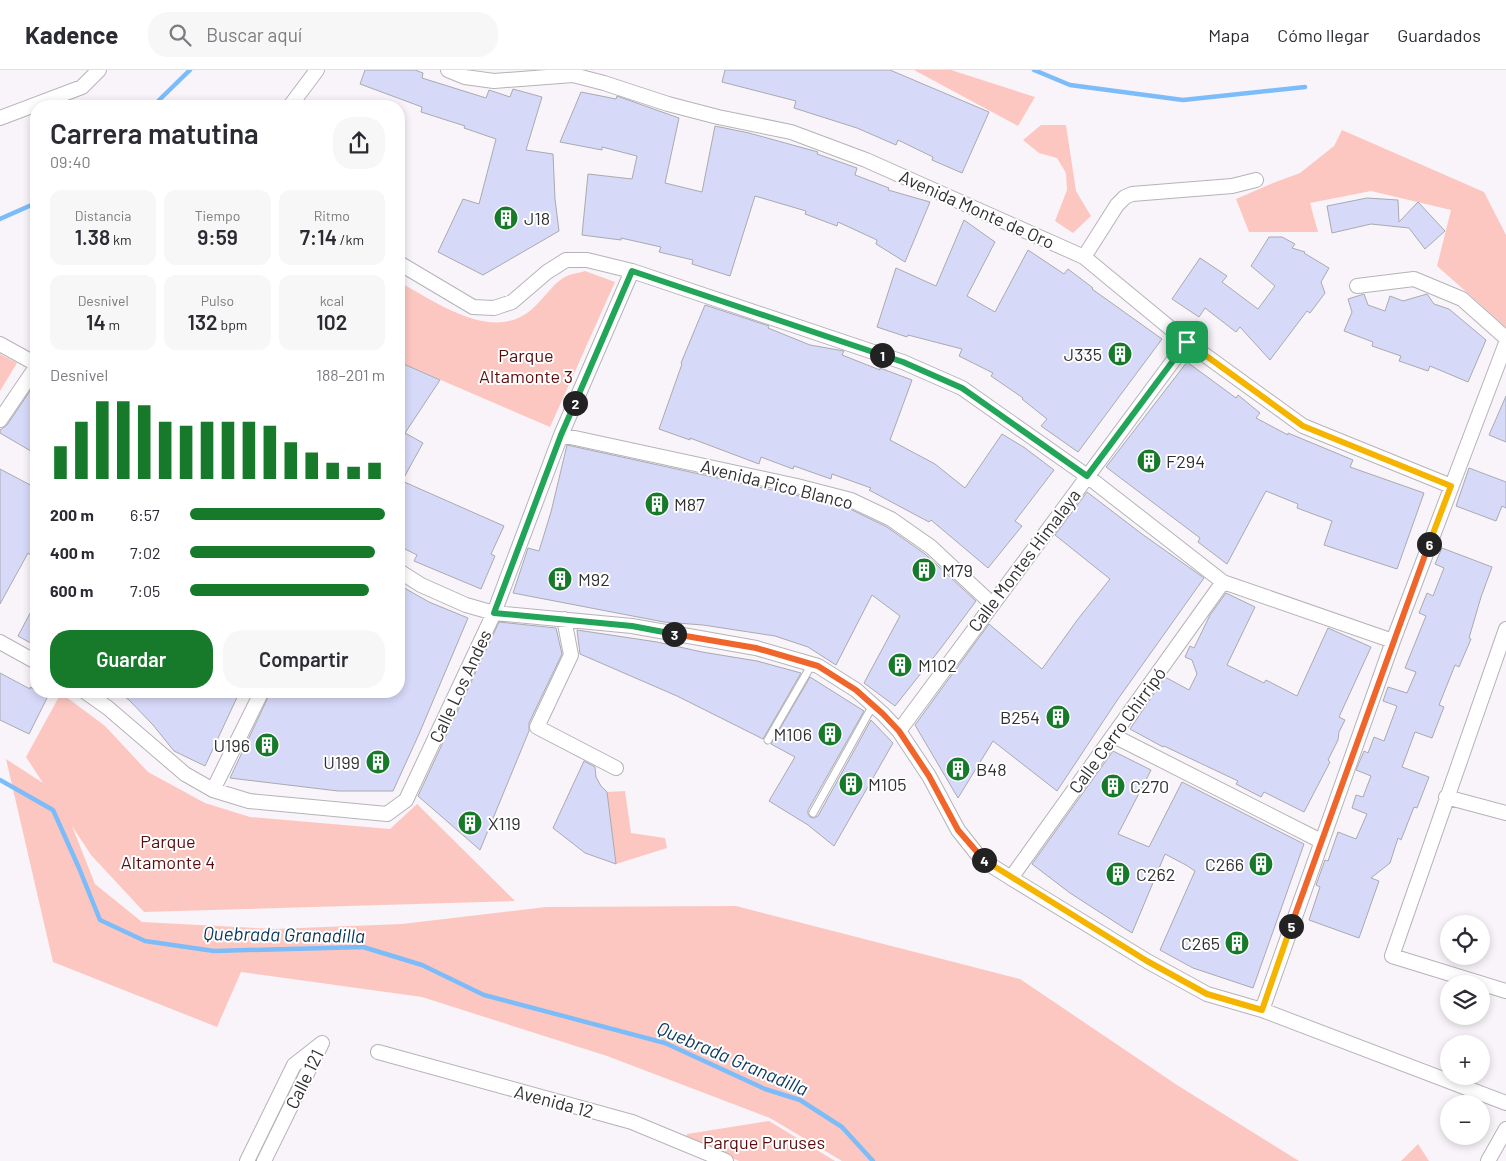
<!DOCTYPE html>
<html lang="es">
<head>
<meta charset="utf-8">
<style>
  :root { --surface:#fff; --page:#f7f7f7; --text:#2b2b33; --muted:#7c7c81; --line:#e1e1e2; --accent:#17792a }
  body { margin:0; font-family:Barlow,sans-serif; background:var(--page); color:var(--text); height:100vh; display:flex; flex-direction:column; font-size:19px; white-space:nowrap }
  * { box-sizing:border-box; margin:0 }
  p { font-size:16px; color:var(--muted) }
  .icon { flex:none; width:28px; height:28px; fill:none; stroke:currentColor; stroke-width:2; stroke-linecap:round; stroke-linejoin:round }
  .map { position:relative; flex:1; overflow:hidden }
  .side { position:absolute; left:30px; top:30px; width:375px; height:598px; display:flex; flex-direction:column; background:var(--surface); border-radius:20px; box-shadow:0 2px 8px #0003 }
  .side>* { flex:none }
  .controls { position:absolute; left:1440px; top:845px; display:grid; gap:10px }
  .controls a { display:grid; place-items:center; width:50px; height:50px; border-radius:50%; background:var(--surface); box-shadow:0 2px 8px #0003; font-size:25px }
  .pin { position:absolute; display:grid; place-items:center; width:42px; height:42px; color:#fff; margin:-21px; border-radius:10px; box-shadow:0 2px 8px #0006 }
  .km { position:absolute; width:25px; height:25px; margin:-12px; border-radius:50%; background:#222; color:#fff; font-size:14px; line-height:25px; text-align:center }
  .round { display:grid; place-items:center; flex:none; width:52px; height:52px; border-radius:20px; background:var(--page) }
  .summary { display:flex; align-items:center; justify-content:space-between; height:85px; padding:0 20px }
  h1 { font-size:28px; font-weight:600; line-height:38px }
  .figures { display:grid; grid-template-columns:repeat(3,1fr); gap:8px; height:85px; padding:5px 20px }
  .figures div { display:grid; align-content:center; border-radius:12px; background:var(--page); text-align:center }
  .figures b { font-size:21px; font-weight:600 }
  .figures small { font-size:14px; font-weight:400 }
  .figures p { font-size:14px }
  .chart { height:140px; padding:10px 20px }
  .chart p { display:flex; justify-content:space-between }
  .chart svg { width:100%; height:90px; margin-top:5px; stroke:var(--accent); stroke-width:6 }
  .cta { display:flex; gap:10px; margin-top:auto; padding:10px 20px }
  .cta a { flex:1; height:58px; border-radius:20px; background:var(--accent); color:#fff; font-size:20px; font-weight:600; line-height:58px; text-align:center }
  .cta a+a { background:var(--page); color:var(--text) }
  ul { padding:0 20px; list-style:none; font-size:16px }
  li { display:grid; grid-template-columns:80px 60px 1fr; align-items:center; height:38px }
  li i { height:12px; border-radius:6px; background:var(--accent) }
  header { display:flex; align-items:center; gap:30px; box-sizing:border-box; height:70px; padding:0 25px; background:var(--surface); border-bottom:1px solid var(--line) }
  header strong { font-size:24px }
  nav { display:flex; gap:28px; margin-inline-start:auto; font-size:18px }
  .search { width:350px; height:45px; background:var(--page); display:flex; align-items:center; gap:12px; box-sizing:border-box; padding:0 18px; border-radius:20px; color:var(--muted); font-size:19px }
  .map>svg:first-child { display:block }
  .green { fill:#fdc7c1 }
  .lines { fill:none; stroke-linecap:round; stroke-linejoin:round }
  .stream { stroke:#7cbcf9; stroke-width:4.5 }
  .building { fill:#d7d9f9; stroke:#a9aab0 }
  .lane-casing { stroke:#b6b3b8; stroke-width:9 }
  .street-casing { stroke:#b6b3b8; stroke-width:16 }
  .lane { stroke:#fff; stroke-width:7 }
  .street { stroke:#fff; stroke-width:14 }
  .split-1-casing { stroke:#fff; stroke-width:10 }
  .split-2-casing { stroke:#fff; stroke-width:10 }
  .split-3-casing { stroke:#fff; stroke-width:10 }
  .split-4-casing { stroke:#fff; stroke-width:10 }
  .split-5-casing { stroke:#fff; stroke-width:10 }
  .split-6-casing { stroke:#fff; stroke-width:10 }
  .split-7-casing { stroke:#fff; stroke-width:10 }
  .split-1 { stroke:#22a559; stroke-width:6 }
  .split-2 { stroke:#22a559; stroke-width:6 }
  .split-3 { stroke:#22a559; stroke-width:6 }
  .split-4 { stroke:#f0652b; stroke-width:6 }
  .split-5 { stroke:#f5b400; stroke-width:6 }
  .split-6 { stroke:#f0652b; stroke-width:6 }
  .split-7 { stroke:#f5b400; stroke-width:6 }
  .labels { text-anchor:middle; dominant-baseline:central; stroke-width:4; stroke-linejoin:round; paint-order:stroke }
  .street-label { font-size:18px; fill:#302f31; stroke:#fff }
  .poi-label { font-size:18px; fill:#302f31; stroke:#fff; text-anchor:start }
  .park-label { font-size:18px; fill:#5c0c0f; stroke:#fff }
  .water-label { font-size:19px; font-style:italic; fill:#06375d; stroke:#fff }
</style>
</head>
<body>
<header>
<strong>Kadence</strong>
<div class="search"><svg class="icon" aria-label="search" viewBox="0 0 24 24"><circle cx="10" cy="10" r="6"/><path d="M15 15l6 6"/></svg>Buscar aquí</div>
<nav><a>Mapa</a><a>Cómo llegar</a><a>Guardados</a></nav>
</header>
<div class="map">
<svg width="1506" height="1091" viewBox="0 0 1506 1091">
  <rect width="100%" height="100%" fill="#f8f4f9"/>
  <path class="green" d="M914 0H951L1035 27 1018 56Z
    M1041 55H1066L1076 121 1091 146 1073 163 1055 151 1067 120 1066 103 1057 88 1039 83 1023 70Z
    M1342 60 1484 122 1506 165V257L1437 196 1451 140 1371 121 1310 133 1318 162H1249L1236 129 1273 113 1300 103 1334 76Z
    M585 201 615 212 550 357 399 292V215L401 213C436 232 492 273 531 240 542 231 551 216 563 208 569 204 579 203 585 201Z
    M0 284 17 293 0 321Z
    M61 623 105 656 148 702 205 733 250 747 390 759 417 734 515 831 144 842 91 785 72 756 95 814 142 852 274 859 402 854 546 837 736 836 1020 909 1177 1015 1299 1091H842L770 1048 607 986 422 927 241 902 217 957 53 892 6 689 43 713 26 687Z
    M625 721 631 763 665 768 667 778 616 794 607 722Z
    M769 1051 835 1091H739L685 1069 687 1064Z
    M1418 1074 1429 1091H1401Z"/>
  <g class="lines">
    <path class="stream" d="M1034 0 1070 15 1183 30 1305 17
      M153 36 190 0
      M0 149 36 133
      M0 710 53 740 79 798 100 850 145 871 214 881 363 877 422 895 484 925 665 973 765 1019 800 1030 842 1057 873 1091"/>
  </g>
  <path class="building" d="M365 0H415L423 3 422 8 486 28 489 20 510 27 513 19 542 27 526 80 553 84 555 129 559 161 483 205 438 182 463 129 479 134 496 69 464 58 465 56 421 42 422 37 360 14Z
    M725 0H890L989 42 962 103 932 90 933 87 898 70 896 75 857 58 794 38 796 31 722 12Z
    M581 22 616 29 617 26 679 48 665 113 702 122 715 56 749 63 818 82 817 84 857 98 855 105 889 118 888 120 930 132 905 192 876 174 877 170 838 152 837 156 805 144 806 141 755 126 730 206 692 194 693 190 659 182 661 177 621 168V170L582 165 588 104 632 109 637 86 602 77V80L560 72Z
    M1367 128 1398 130 1399 152 1418 132 1445 161 1425 179 1409 158 1371 154 1332 163 1327 136Z
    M964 150 995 172 967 226 995 242 1028 180 1064 204 1068 199 1093 218 1092 219 1162 269 1078 382 1041 356 1047 349 1022 329 1023 328 991 306 993 303 959 286 962 279 908 265 907 267 877 257 896 198 936 216Z
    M1269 167H1282L1295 174 1292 178 1305 182 1304 183 1329 198 1321 212 1325 223 1310 243 1307 241 1270 290 1240 257 1236 262 1205 238 1199 247 1172 229 1200 188 1227 206 1222 212 1258 239 1275 216 1251 196Z
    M1364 224 1368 235 1385 241 1390 226 1403 231 1427 224 1434 234 1449 239 1486 270 1468 312 1430 296 1428 301 1399 291 1401 286 1372 276 1373 272 1344 261 1352 242 1348 229Z
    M705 235 769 256 768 258 810 275 844 281 842 285 880 300V298L912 310 890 370 935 394 965 418 1002 364 1025 378 1054 400 1015 451 1022 456 988 498 931 450 929 452 869 420 871 418 832 404 831 409 794 396 793 399 761 387 759 394 690 368V370L659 359 682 294 681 293Z
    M399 292 440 310 405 363 423 373 402 411 504 456 491 484 495 486 481 519 414 491 417 485 399 476Z
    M1187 292 1236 328 1238 325 1260 343 1256 348 1288 365V363L1353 390 1350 397 1424 423 1397 499 1324 475 1332 451 1297 438 1298 434 1266 421 1227 494 1198 472 1200 468 1106 397Z
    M36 312V384L0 363V360L7 355Z
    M1506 326V372L1489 365Z
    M567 375 795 425 848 438 887 457 925 484 976 531 941 578 895 636 864 613 900 546 872 525 836 595 808 577 775 566 703 555 664 552 513 523 528 478 539 481 551 442Z
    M1469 398 1506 412V438L1502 436 1496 451 1456 436Z
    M0 399 36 418V489L28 483 0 534Z
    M1087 422 1142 464 1204 508 1118 629 1057 721 993 671 958 728 915 655 989 554 1042 599 1078 549 1110 509 1055 465Z
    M1442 478 1492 497 1481 527 1469 568 1471 569 1459 597 1455 595 1439 635 1444 637 1432 668 1415 662 1402 697 1429 707 1417 738 1414 737 1401 770 1398 768 1390 793 1371 808 1379 811 1359 868 1309 850 1320 817 1316 815 1325 790 1328 791 1338 762 1356 769 1367 744 1352 738 1356 725 1363 727 1371 706 1356 700 1364 681 1368 683 1374 667 1384 671 1397 636 1383 631 1388 617 1407 623 1416 602 1405 598 1426 546 1419 543 1427 523 1433 526 1444 498 1435 494Z
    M399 515 429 532 468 548 419 664 393 721H338L230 708 271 621H399Z
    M1226 523 1255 537 1227 595 1264 613 1266 610 1297 626 1328 558 1371 577 1339 647 1345 650 1339 662 1338 670 1328 690 1330 692 1304 742 1264 722 1261 727 1236 714 1238 711 1164 676 1163 677 1130 659 1165 607 1189 620 1197 604 1192 590 1185 587 1190 576 1194 578 1210 545Z
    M36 532V576L18 566Z
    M499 552 556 558 562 584 529 653V661L480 780 418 726Z
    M577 560 657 572 702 582 757 591 801 603 763 669 677 626 580 584Z
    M0 603 30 619V617L48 626 29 664 0 650Z
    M810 607 864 641 808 740V744L810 747 814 748 818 746 871 650 893 673 834 776 808 755 769 731 795 687 771 674Z
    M117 621H240L205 696 174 681 153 655 129 630Z
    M1113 681 1151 700 1118 764 1149 777 1182 712 1304 774 1253 918 1193 898 1160 880 1195 801 1186 795 1165 784 1132 863 1070 823 1032 794Z
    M584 691 595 697 596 707 601 716 607 722 616 794 585 783 553 758Z"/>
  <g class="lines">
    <defs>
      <path id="lane" d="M768 670 812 594
        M813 743 873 635"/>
      <path id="street" d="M448 0 465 7 494 11 573 5 604 13 668 34 718 47 791 62 866 90 1084 187 1187 272 1303 356 1451 416
        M290 36 317 0
        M0 48 82 17 99 0
        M1084 187 1117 135 1125 127 1132 124 1232 116 1256 110
        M399 193 473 237 494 238 512 232 547 202 566 190H587L632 201 903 292 962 318 1087 406 1223 512 1393 571
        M1357 216 1414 209 1462 229 1506 268
        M0 274 36 294
        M0 350 36 297
        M561 365 797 416 851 430 891 449 931 477 992 534
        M399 501 421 515 466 535 494 543 632 556 756 578 818 596 856 620 883 644 899 661 929 706 958 760 981 789 1011 808 1147 891 1207 924 1262 940 1506 1033
        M564 549 571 585 537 657 616 698
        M1506 559 1392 886 1506 921
        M0 572 36 592
        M84 621 108 638 185 704 213 720 249 731 387 744 406 730 494 543 561 365 632 201
        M899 661 1187 272
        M1114 666 1321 771
        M213 720 262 621
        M1446 727 1506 743
        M1011 808 1223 512
        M1262 940 1393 571 1506 273
        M378 982 632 1052 726 1091
        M247 1091 294 995 322 973
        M264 1091 321 975
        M1488 1091 1506 1059"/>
    </defs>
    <use href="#lane" class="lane-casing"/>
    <use href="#street" class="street-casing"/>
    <use href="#lane" class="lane"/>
    <use href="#street" class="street"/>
  </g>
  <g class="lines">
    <defs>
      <path id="split-1" d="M882 285 903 292 962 318 1087 406 1187 272"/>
      <path id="split-2" d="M575 333 632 201 882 285"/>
      <path id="split-3" d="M575 333 561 365 494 543 632 556 674 564"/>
      <path id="split-4" d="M674 564 756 578 818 596 856 620 883 644 899 661 929 706 958 760 984 790"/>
      <path id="split-5" d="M984 790 1147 891 1207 924 1262 940 1291 856"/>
      <path id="split-6" d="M1291 856 1429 474"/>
      <path id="split-7" d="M1187 272 1303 356 1451 416 1429 474"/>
    </defs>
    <use href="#split-1" class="split-1-casing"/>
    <use href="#split-2" class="split-2-casing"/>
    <use href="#split-3" class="split-3-casing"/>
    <use href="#split-4" class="split-4-casing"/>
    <use href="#split-5" class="split-5-casing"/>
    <use href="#split-6" class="split-6-casing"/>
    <use href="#split-7" class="split-7-casing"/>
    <use href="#split-1" class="split-1"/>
    <use href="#split-2" class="split-2"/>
    <use href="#split-3" class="split-3"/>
    <use href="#split-4" class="split-4"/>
    <use href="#split-5" class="split-5"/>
    <use href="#split-6" class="split-6"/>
    <use href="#split-7" class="split-7"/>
  </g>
  <defs>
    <symbol id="building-disc" viewBox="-11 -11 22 22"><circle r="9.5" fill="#17792a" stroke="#fff"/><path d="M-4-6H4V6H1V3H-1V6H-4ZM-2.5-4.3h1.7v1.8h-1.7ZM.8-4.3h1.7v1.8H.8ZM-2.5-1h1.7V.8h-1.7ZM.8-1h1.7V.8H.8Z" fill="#fff"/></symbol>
  </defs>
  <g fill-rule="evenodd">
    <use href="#building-disc" x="492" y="134" width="28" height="28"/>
    <use href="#building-disc" x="1106" y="270" width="28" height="28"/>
    <use href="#building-disc" x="1135" y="377" width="28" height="28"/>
    <use href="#building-disc" x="643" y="420" width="28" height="28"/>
    <use href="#building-disc" x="910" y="486" width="28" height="28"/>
    <use href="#building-disc" x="546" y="495" width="28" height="28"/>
    <use href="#building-disc" x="886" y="581" width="28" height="28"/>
    <use href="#building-disc" x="1044" y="633" width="28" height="28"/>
    <use href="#building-disc" x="816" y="650" width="28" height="28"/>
    <use href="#building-disc" x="253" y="661" width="28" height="28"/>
    <use href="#building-disc" x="364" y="678" width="28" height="28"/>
    <use href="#building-disc" x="944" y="685" width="28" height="28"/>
    <use href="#building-disc" x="837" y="700" width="28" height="28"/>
    <use href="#building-disc" x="1099" y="702" width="28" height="28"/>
    <use href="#building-disc" x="456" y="739" width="28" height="28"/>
    <use href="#building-disc" x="1247" y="780" width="28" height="28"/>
    <use href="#building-disc" x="1104" y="790" width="28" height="28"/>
    <use href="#building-disc" x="1223" y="859" width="28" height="28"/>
  </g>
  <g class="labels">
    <g class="street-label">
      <text transform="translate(977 139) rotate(24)">Avenida Monte de Oro</text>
      <text transform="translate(777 414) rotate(14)">Avenida Pico Blanco</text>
      <text transform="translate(1024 490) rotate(-53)">Calle Montes Himalaya</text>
      <text transform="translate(460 616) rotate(-65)">Calle Los Andes</text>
      <text transform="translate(1117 660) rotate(-54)">Calle Cerro Chirripó</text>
      <text transform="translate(304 1009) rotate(-64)">Calle 121</text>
      <text transform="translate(554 1031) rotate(15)">Avenida 12</text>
    </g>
    <g class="poi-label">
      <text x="524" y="148">J18</text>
      <text x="1102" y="284" text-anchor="end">J335</text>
      <text x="1166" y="391">F294</text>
      <text x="674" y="434">M87</text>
      <text x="942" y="500">M79</text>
      <text x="578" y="509">M92</text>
      <text x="918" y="595">M102</text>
      <text x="1040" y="647" text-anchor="end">B254</text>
      <text x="812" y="664" text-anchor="end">M106</text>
      <text x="250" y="675" text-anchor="end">U196</text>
      <text x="360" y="692" text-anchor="end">U199</text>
      <text x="976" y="699">B48</text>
      <text x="868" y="714">M105</text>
      <text x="1130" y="716">C270</text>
      <text x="488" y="753">X119</text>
      <text x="1244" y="794" text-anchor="end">C266</text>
      <text x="1136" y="804">C262</text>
      <text x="1220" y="873" text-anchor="end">C265</text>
    </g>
    <g class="park-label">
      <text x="526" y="285">Parque<tspan x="526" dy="21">Altamonte 3</tspan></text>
      <text x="168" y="771">Parque<tspan x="168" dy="21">Altamonte 4</tspan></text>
      <text x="764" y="1072">Parque Puruses</text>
    </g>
    <g class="water-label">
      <text transform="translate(284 864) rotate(1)">Quebrada Granadilla</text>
      <text transform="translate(733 988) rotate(23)">Quebrada Granadilla</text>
    </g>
  </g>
</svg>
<div class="controls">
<a><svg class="icon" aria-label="locate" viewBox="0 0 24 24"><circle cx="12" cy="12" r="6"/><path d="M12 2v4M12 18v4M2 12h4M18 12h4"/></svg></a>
<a><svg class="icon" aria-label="layers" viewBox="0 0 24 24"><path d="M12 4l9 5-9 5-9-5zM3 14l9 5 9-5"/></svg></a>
<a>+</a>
<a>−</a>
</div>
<div class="pin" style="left:1187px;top:272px;background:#1e9e55"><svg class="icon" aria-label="arrive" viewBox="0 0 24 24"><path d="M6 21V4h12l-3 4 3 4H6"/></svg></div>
<b class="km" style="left:882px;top:285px">1</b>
<b class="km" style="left:575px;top:333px">2</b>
<b class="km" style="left:674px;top:564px">3</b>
<b class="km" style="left:984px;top:790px">4</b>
<b class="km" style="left:1291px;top:856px">5</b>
<b class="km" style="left:1429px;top:474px">6</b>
<section class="side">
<div class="summary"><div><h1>Carrera matutina</h1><p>09:40</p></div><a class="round"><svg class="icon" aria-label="share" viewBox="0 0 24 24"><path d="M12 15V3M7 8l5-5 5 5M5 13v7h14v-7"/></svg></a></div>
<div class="figures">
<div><p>Distancia</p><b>1.38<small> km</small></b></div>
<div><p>Tiempo</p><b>9:59</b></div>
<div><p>Ritmo</p><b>7:14<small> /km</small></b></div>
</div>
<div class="figures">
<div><p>Desnivel</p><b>14<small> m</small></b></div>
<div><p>Pulso</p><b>132<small> bpm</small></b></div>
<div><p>kcal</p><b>102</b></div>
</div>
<div class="chart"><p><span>Desnivel</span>188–201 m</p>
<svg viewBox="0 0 160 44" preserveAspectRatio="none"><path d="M5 44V28M15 44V16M25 44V6M35 44V6M45 44V8M55 44V16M65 44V18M75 44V16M85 44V16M95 44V16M105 44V18M115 44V26M125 44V31M135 44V36M145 44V38M155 44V36"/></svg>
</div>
<ul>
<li><b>200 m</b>6:57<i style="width:100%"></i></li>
<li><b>400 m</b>7:02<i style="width:95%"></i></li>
<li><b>600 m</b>7:05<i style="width:92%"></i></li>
</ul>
<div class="cta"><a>Guardar</a><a>Compartir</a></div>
</section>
</div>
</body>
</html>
